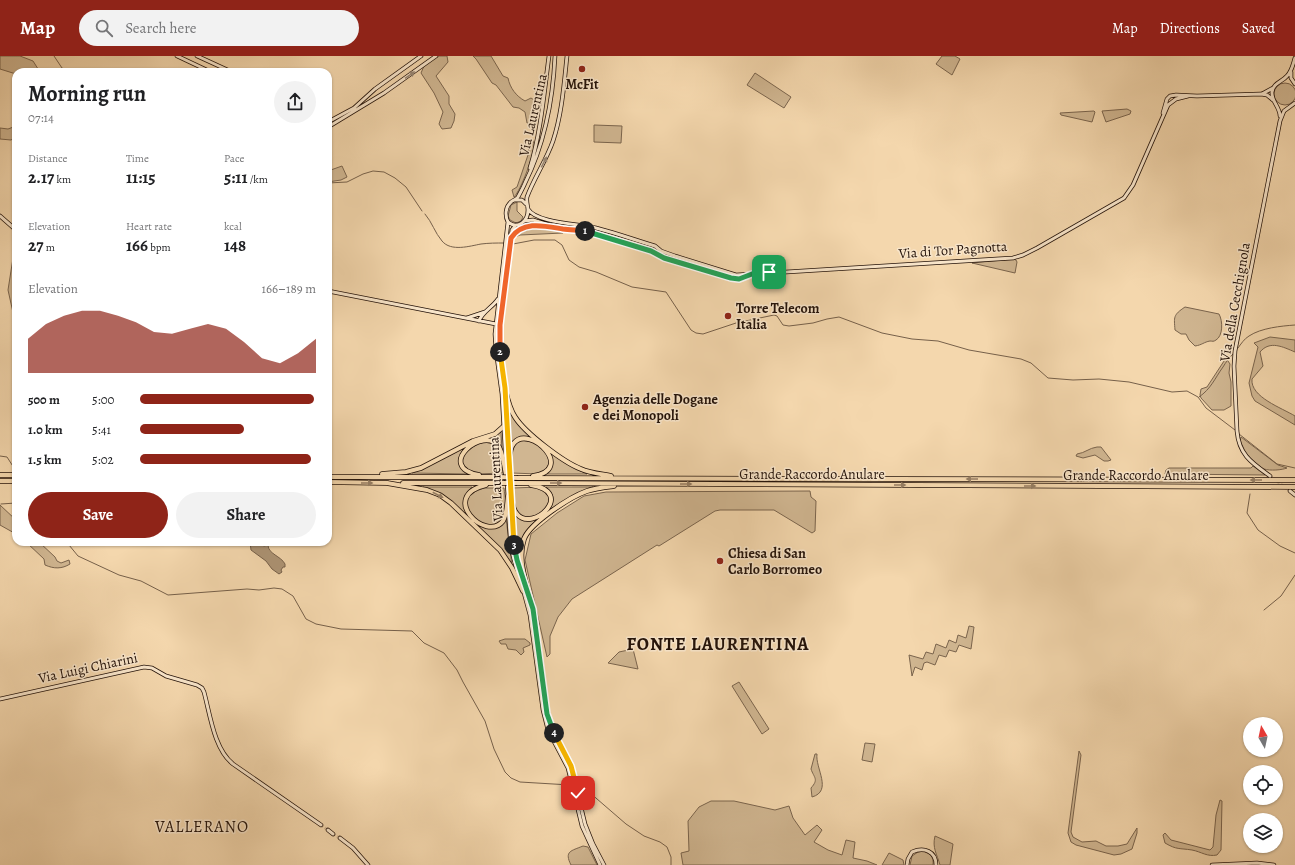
<!DOCTYPE html>
<html lang="en">
<head>
<meta charset="utf-8">
<style>
  :root { --surface:#fff; --page:#f2f2f2; --text:#202124; --muted:#757577; --accent:#8f2418 }
  body { margin:0; font-family:Alegreya,serif; background:var(--page); color:var(--text); height:100vh; display:flex; flex-direction:column; font-size:15px; white-space:nowrap }
  * { box-sizing:border-box; margin:0 }
  p { font-size:13px; color:var(--muted) }
  .icon { flex:none; width:22px; height:22px; fill:none; stroke:currentColor; stroke-width:2; stroke-linecap:round; stroke-linejoin:round }
  .map { position:relative; flex:1; overflow:hidden }
  .panel { position:absolute; left:12px; top:12px; width:320px; height:478px; display:flex; flex-direction:column; background:var(--surface); border-radius:12px; box-shadow:0 1px 3px #0004 }
  .panel>* { flex:none }
  .needle { width:26px; rotate:351deg }
  .buttons { position:absolute; left:1243px; top:661px; display:grid; gap:8px }
  .buttons a { display:grid; place-items:center; width:40px; height:40px; border-radius:50%; background:var(--surface); box-shadow:0 1px 3px #0004; font-size:20px }
  .pin { position:absolute; display:grid; place-items:center; width:34px; height:34px; color:#fff; margin:-17px; border-radius:8px; box-shadow:0 2px 6px #0006 }
  .km { position:absolute; width:20px; height:20px; margin:-10px; border-radius:50%; background:#222; color:#fff; font-size:11px; line-height:20px; text-align:center }
  .round { display:grid; place-items:center; flex:none; width:42px; height:42px; border-radius:21px; background:var(--page) }
  .overview { display:flex; align-items:center; justify-content:space-between; height:68px; padding:0 16px }
  h1 { font-size:22px; font-weight:700; line-height:30px }
  .stats { display:grid; grid-template-columns:repeat(3,1fr); gap:6px; height:68px; padding:4px 16px }
  .stats div { display:grid; align-content:center }
  .stats b { font-size:17px; font-weight:700 }
  .stats small { font-size:11px; font-weight:400 }
  .stats p { font-size:11px }
  .chart { height:112px; padding:8px 16px }
  .chart p { display:flex; justify-content:space-between }
  .chart svg { width:100%; height:72px; margin-top:4px; fill:var(--accent); opacity:.7 }
  .action { display:flex; gap:8px; margin-top:auto; padding:8px 16px }
  .action a { flex:1; height:46px; border-radius:24px; background:var(--accent); color:#fff; font-size:16px; font-weight:700; line-height:46px; text-align:center }
  .action a+a { background:var(--page); color:var(--text) }
  ul { padding:0 16px; list-style:none; font-size:13px }
  li { display:grid; grid-template-columns:64px 48px 1fr; align-items:center; height:30px }
  li i { height:10px; border-radius:5px; background:var(--accent) }
  header { display:flex; align-items:center; gap:24px; box-sizing:border-box; height:56px; padding:0 20px; background:var(--accent); color:#fff }
  header strong { font-size:19px }
  nav { display:flex; gap:22px; margin-inline-start:auto; font-size:14px }
  .search { width:280px; height:36px; background:var(--page); display:flex; align-items:center; gap:10px; box-sizing:border-box; padding:0 14px; border-radius:22px; color:var(--muted); font-size:15px }
  .map>svg:first-child { display:block }
  .green { fill:#d0b691; stroke:#7a644d }
  .water { fill:#ad9475; stroke:#76604a }
  .lines { fill:none; stroke-linecap:round; stroke-linejoin:round }
  .stream { stroke:#76604a; stroke-width:1 }
  .secondary-tunnel { stroke:#d5b994; stroke-width:3; stroke-dasharray:3 1.5; stroke-linecap:butt }
  .secondary-casing { stroke:#231209; stroke-width:4.5 }
  .highway-casing { stroke:#231209; stroke-width:5.5 }
  .secondary { stroke:#f8e5ca; stroke-width:3 }
  .highway { stroke:#f4d7ad; stroke-width:4 }
  .highway-bridge-casing { stroke:#231209; stroke-width:5.5; stroke-linecap:butt }
  .highway-bridge { stroke:#f4d7ad; stroke-width:4 }
  .oneway { fill:#988673 }
  .oneway2 { fill:#967e63 }
  .split-1-casing { stroke:#fff; stroke-width:8 }
  .split-2-casing { stroke:#fff; stroke-width:8 }
  .split-3-casing { stroke:#fff; stroke-width:8 }
  .split-4-casing { stroke:#fff; stroke-width:8 }
  .split-5-casing { stroke:#fff; stroke-width:8 }
  .split-1 { stroke:#22a559; stroke-width:5 }
  .split-2 { stroke:#f0652b; stroke-width:5 }
  .split-3 { stroke:#f5b400; stroke-width:5 }
  .split-4 { stroke:#22a559; stroke-width:5 }
  .split-5 { stroke:#f5b400; stroke-width:5 }
  .poi-dot { fill:#8f2418; stroke:#f8e5ca; stroke-width:1.5 }
  .labels { text-anchor:middle; dominant-baseline:central; stroke-width:3; stroke-linejoin:round; paint-order:stroke }
  .poi-label { font-size:14px; font-weight:bold; fill:#231209; stroke:#f8e5ca; text-anchor:start }
  .street-label { font-size:14px; fill:#231209; stroke:#f8e5ca }
  .quarter-label { font-size:16px; letter-spacing:1px; fill:#231209; stroke:#f8e5ca }
  .district-label { font-size:18px; font-weight:bold; letter-spacing:1px; fill:#231209; stroke:#f8e5ca }
</style>
</head>
<body>
<header>
<strong>Map</strong>
<div class="search"><svg class="icon" aria-label="search" viewBox="0 0 24 24"><circle cx="10" cy="10" r="6"/><path d="M15 15l6 6"/></svg>Search here</div>
<nav><a>Map</a><a>Directions</a><a>Saved</a></nav>
</header>
<div class="map">
<svg width="1295" height="809" viewBox="0 0 1295 809">
  <rect width="100%" height="100%" fill="#f4d7ad"/>
  <filter id="stains"><feTurbulence type="fractalNoise" baseFrequency=".005" numOctaves="4"/><feColorMatrix values="0 0 0 0 .2 0 0 0 0 .09 0 0 0 0 .02 0 0 0 .5 -.17"/></filter>
  <radialGradient id="worn" r=".72"><stop offset=".6" stop-color="#630" stop-opacity="0"/><stop offset="1" stop-color="#630" stop-opacity=".3"/></radialGradient>
  <path class="green" d="M0 0H20L33 5 40 16H16V18L0 13Z
    M438 0H447L448 6 436 20 449 40V48L455 58 454 65 451 72 442 73 439 68 443 56 434 37 421 17 424 10Z
    M473 0H491L503 20 508 22C510 32 516 40 525 45L531 42 534 44 531 68 527 67 525 56 519 52 513 51 496 29 492 27 476 3Z
    M942 0H955L960 3 952 19 936 8Z
    M755 17 791 41 784 52 747 29Z
    M1274 38a11 11 0 1 1 22 0a11 11 0 1 1-22 0Z
    M1127 53 1131 55 1130 58 1106 66 1102 55Z
    M1094 55 1095 56 1092 66 1061 59 1060 57Z
    M594 69 622 70 621 87 594 86Z
    M16 70V81L11 84 0 83V72L8 73Z
    M530 83H532C533 85 534 86 534 89 534 99 521 134 514 141L512 134 517 131 528 99Z
    M342 110 347 121 341 124 328 126V115Z
    M517 146V155L523 161 521 165 516 167 510 164 508 160 511 149Z
    M534 171C544 171 552 174 562 175L563 177 520 179 513 182 517 178Z
    M16 183V270L8 234Z
    M1013 203 1016 204 1017 206 1015 217 972 207Z
    M1185 251 1219 258C1223 265 1223 280 1216 284 1213 286 1213 285 1210 285 1204 286 1202 289 1195 290L1189 284 1186 278H1181L1175 274C1174 261 1173 259 1185 251Z
    M1270 281 1295 284V296C1283 291 1270 284 1260 296L1263 310 1252 323C1250 341 1282 352 1295 360V369L1255 345 1252 340 1249 327 1258 291 1254 287Z
    M1226 302 1230 308 1229 317 1231 326V350L1224 354H1212L1201 342 1200 339 1201 333 1207 331Z
    M507 349 515 363 571 410 587 418H545L547 417 551 401C547 391 533 379 522 381L510 392Z
    M501 376 502 395 496 387C482 386 465 383 460 401L466 416 468 418 412 417 422 413 470 387Z
    M1241 381 1278 409 1287 412C1282 414 1270 415 1264 413 1255 409 1237 391 1241 381Z
    M520 384 534 386 547 396 550 407 545 414 538 418 512 417C511 404 509 393 520 384Z
    M481 386C501 386 502 400 503 417L476 418 469 416 462 407 464 396Z
    M1097 391H1101L1111 404 1108 405H1104L1095 399 1083 402 1076 400 1077 398C1085 397 1089 392 1097 391Z
    M1253 410 1264 418 1265 419 1165 418 1166 414 1169 412H1251Z
    M423 431H472C452 451 474 461 489 472L506 462 512 510 454 447 429 433Z
    M539 431 549 439V450L538 459 526 462 517 457 513 446V432Z
    M546 431H593C575 437 532 462 524 478 520 487 522 499 521 509L517 493 514 456C517 459 521 463 524 464 529 466 533 464 536 462 549 455 561 444 546 431Z
    M484 432H504C505 441 508 454 502 463 494 476 476 466 470 457 468 454 467 451 466 448L469 438Z
    M810 435 811 441 816 445 815 475 812 477 774 454H720L715 455 659 490 657 489 572 543 558 561 550 580V598L547 601 525 504 531 478 557 457 584 440 606 436Z
    M0 449 16 464V478L0 469Z
    M26 486H39L55 501 57 505 61 507 69 504 70 508C62 513 54 513 45 509L44 503Z
    M969 570 974 571 971 593 959 589 956 596 949 594 946 601 939 599 935 609 927 606 924 607 922 614 915 611 912 620 909 599 923 603 926 596 933 598 936 588 946 592 949 584 956 587 958 579 966 582Z
    M505 583H525L530 587V589L523 592 524 596 521 599 516 594 508 593 506 588H501L499 585Z
    M633 593 638 613 608 607 619 596Z
    M739 626 769 673 762 678 732 630Z
    M865 687 875 688 872 706 862 704Z
    M1079 695 1081 699 1071 776 1073 781 1082 786 1096 785 1106 790H1118L1127 788 1137 772V777L1132 793 1121 798 1114 799 1076 789 1071 786 1068 777Z
    M815 698H817C815 712 833 735 812 741L811 732C819 723 814 722 811 713Z
    M1220 744 1222 745 1221 794 1217 799C1207 801 1202 796 1192 794 1179 792 1177 794 1165 787L1163 779 1165 777 1171 784 1210 794 1213 791 1216 759Z
    M711 745H734L775 754 789 750 793 762 805 779 817 769 822 774 814 786 828 794 842 799 846 784 855 786 853 802 867 805 877 809H683L681 797 689 795 688 765 699 751Z
    M935 780 953 788 950 809H940C937 798 932 792 935 780Z
    M583 790 588 791 597 809H571C564 795 571 795 583 790Z
    M923 795C930 797 934 801 933 809H910L912 800 918 796Z
    M889 797 903 804 904 809H882Z"/>
  <path class="water" d="M250 486H255L256 488H260L264 490 268 489C268 498 281 500 285 508V511H283L281 514 282 516 279 518 272 513 266 505 251 494Z"/>
  <g class="lines">
    <path class="stream" d="M54 0 62 12 68 16
      M328 127 347 126 363 118 373 115 384 116 395 122 406 131 422 155
      M425 158C432 166 435 177 442 185 451 196 470 190 481 188 489 187 496 187 504 187
      M507 187 513 188 534 184H555L562 189 569 204 579 211 596 216 632 231 666 236 691 274 696 277 703 278 736 267 774 259 777 260 783 269 789 270 813 267 827 263 839 261 882 277 912 283 938 285 969 294 1021 303 1031 307 1048 322 1073 324 1099 323 1129 326 1172 336 1187 335 1198 341 1206 352 1235 374
      M1238 292C1241 288 1244 283 1249 280 1261 272 1281 270 1295 269
      M1199 341C1211 333 1215 322 1223 311 1226 306 1229 302 1233 298
      M1239 378 1277 408 1295 412
      M0 400 7 401 16 415
      M1250 438 1247 457 1258 474 1280 490 1295 497
      M1 448 16 447
      M64 486 69 489 78 500 119 519 141 525 168 539 247 533 259 534 274 532 282 533 293 540 306 563 316 568 341 573 412 575 424 587 444 597 457 614 463 626 485 665 494 693 505 716 511 722 520 726 570 729
      M1264 554 1281 540 1295 519
      M577 730H582L626 768 644 780 660 786 667 791 671 801V809"/>
    <path class="secondary-tunnel" d="M1270 420 1290 435
      M321 769 328 774
      M333 778 340 782"/>
    <defs>
      <path id="secondary" d="M177 0 211 16
        M197 0 232 16
        M1291 16V22L1295 28
        M1262 38 1273 32
        M1163 57 1167 43 1170 40 1176 39 1197 40 1261 38 1267 39 1273 44
        M1280 60C1280 51 1271 45 1272 36 1273 27 1282 26 1287 20 1292 15 1293 8 1295 2
        M328 66 354 52 375 33 421 0
        M328 71 384 37 436 0
        M530 112C541 76 544 37 549 0
        M515 144H522L526 148
        M528 153C536 167 580 168 596 172 616 177 635 184 655 190L661 195 675 200 736 219 1013 202 1023 199 1037 192 1124 142 1133 129 1168 49 1176 43 1188 40
        M0 160 16 174
        M524 165 533 164 562 173 592 177 653 195 664 202 731 222 739 223 750 219
        M508 166C518 174 528 165 528 154 528 150 526 146 527 141 534 122 546 105 553 85 562 58 564 28 567 0
        M512 180C520 170 533 169 545 170
        M328 235 496 268
        M467 262 485 256
        M479 265C482 256 493 251 498 243
        M508 399 505 332 500 293 499 278 512 174 516 169
        M509 407 511 441
        M506 409 502 338 496 294 495 278 508 166C505 160 505 151 511 146 513 144 516 144 518 141 520 137 523 132 525 127 544 89 553 43 555 0
        M1270 420C1252 407 1239 399 1237 375L1234 310 1235 295 1280 65 1284 55 1295 47
        M507 425 508 441
        M1290 435 1295 439
        M511 449C513 475 514 499 523 524
        M508 451 511 492 520 526
        M523 533 530 559 543 654 548 674 568 712 582 770 600 809
        M527 535 533 553 549 664 553 677 571 710 585 768 593 788 604 809
        M0 643 144 611 152 612 166 620 197 629 202 632 204 636C210 658 214 693 233 708L321 769
        M328 774 333 778
        M340 782 353 792 368 809
        M907 809 908 803 912 796C924 791 936 795 936 809
        M1212 809 1257 807 1274 809"/>
      <path id="highway" d="M505 332C507 342 509 352 515 361 525 377 563 406 581 413 590 417 601 418 611 420
        M509 408C510 401 509 392 514 387 530 368 576 414 533 420
        M382 418 406 416 421 412 473 385 495 378 504 370
        M0 419H16
        M479 419C434 411 484 368 499 391 504 401 505 415 507 425
        M328 421H500
        M518 422 1295 424
        M0 425H16
        M328 426 388 427
        M387 427 427 434 440 439 451 447 500 494 512 512 523 535
        M403 427H500
        M517 427 1295 431
        M486 429C438 440 486 487 503 465 507 458 507 448 508 440
        M511 441C512 447 513 454 517 458 533 477 576 436 531 429
        M528 536C524 519 518 500 524 483 530 467 570 441 587 435 595 432 605 431 614 430"/>
    </defs>
    <use href="#secondary" class="secondary-casing"/>
    <use href="#highway" class="highway-casing"/>
    <use href="#secondary" class="secondary"/>
    <use href="#highway" class="highway"/>
    <defs>
      <path id="highway-bridge" d="M500 421 518 422
        M500 427H517"/>
    </defs>
    <use href="#highway-bridge" class="highway-bridge-casing"/>
    <use href="#highway-bridge" class="highway-bridge"/>
  </g>
  <defs><path id="oneway-solid" d="M-6-.8H1V-3.2L6.5 0L1 3.2V.8H-6Z"/></defs>
  <g class="oneway">
    <use href="#oneway-solid" transform="translate(410 19) rotate(-35)"/>
    <use href="#oneway-solid" transform="translate(544 106) rotate(-63)"/>
  </g>
  <g class="oneway2">
    <use href="#oneway-solid" transform="translate(972 423) rotate(-180)"/>
    <use href="#oneway-solid" transform="translate(1256 424) rotate(180)"/>
    <use href="#oneway-solid" transform="translate(367 427)"/>
    <use href="#oneway-solid" transform="translate(556 427)"/>
    <use href="#oneway-solid" transform="translate(686 428)"/>
    <use href="#oneway-solid" transform="translate(900 429)"/>
    <use href="#oneway-solid" transform="translate(1030 430)"/>
    <use href="#oneway-solid" transform="translate(438 439) rotate(28)"/>
  </g>
  <g class="lines">
    <defs>
      <path id="split-1" d="M585 175 651 195 664 202 731 222 739 223 752 218 769 216"/>
      <path id="split-2" d="M500 296V269L511 182C523 164 545 170 563 173 570 174 577 174 585 175"/>
      <path id="split-3" d="M500 296 505 332 514 489"/>
      <path id="split-4" d="M514 489 517 504 533 553 547 658 554 677"/>
      <path id="split-5" d="M554 677 571 710 578 737"/>
    </defs>
    <use href="#split-1" class="split-1-casing"/>
    <use href="#split-2" class="split-2-casing"/>
    <use href="#split-3" class="split-3-casing"/>
    <use href="#split-4" class="split-4-casing"/>
    <use href="#split-5" class="split-5-casing"/>
    <use href="#split-1" class="split-1"/>
    <use href="#split-2" class="split-2"/>
    <use href="#split-3" class="split-3"/>
    <use href="#split-4" class="split-4"/>
    <use href="#split-5" class="split-5"/>
  </g>
  <g class="poi-dot">
    <circle cx="582" cy="13" r="4"/>
    <circle cx="728" cy="260" r="4"/>
    <circle cx="585" cy="351" r="4"/>
    <circle cx="720" cy="505" r="4"/>
  </g>
  <g class="labels">
    <g class="poi-label">
      <text x="582" y="28" text-anchor="middle">McFit</text>
      <text x="736" y="252">Torre Telecom<tspan x="736" dy="16">Italia</tspan></text>
      <text x="593" y="343">Agenzia delle Dogane<tspan x="593" dy="16">e dei Monopoli</tspan></text>
      <text x="728" y="497">Chiesa di San<tspan x="728" dy="16">Carlo Borromeo</tspan></text>
    </g>
    <g class="street-label">
      <text transform="translate(533 59) rotate(-77)">Via Laurentina</text>
      <text transform="translate(953 194) rotate(-4)">Via di Tor Pagnotta</text>
      <text transform="translate(1235 246) rotate(-80)">Via della Cecchignola</text>
      <text x="812" y="418">Grande Raccordo Anulare</text>
      <text x="1136" y="419">Grande Raccordo Anulare</text>
      <text transform="translate(496 423) rotate(-93)">Via Laurentina</text>
      <text transform="translate(88 612) rotate(-12)">Via Luigi Chiarini</text>
    </g>
    <g class="quarter-label">
      <text x="202" y="771">VALLERANO</text>
    </g>
    <g class="district-label">
      <text x="718" y="588">FONTE LAURENTINA</text>
    </g>
  </g>
  <rect width="100%" height="100%" filter="url(#stains)"/>
  <rect width="100%" height="100%" fill="url(#worn)"/>
</svg>
<div class="buttons">
<a><svg class="needle" viewBox="-14 -14 28 28"><path d="M0-13l5 13h-10z" fill="#e53935"/><path d="M0 13l5-13h-10z" fill="#757577"/></svg></a>
<a><svg class="icon" aria-label="locate" viewBox="0 0 24 24"><circle cx="12" cy="12" r="6"/><path d="M12 2v4M12 18v4M2 12h4M18 12h4"/></svg></a>
<a><svg class="icon" aria-label="layers" viewBox="0 0 24 24"><path d="M12 4l9 5-9 5-9-5zM3 14l9 5 9-5"/></svg></a>
</div>
<div class="pin" style="left:769px;top:216px;background:#1e9e55"><svg class="icon" aria-label="arrive" viewBox="0 0 24 24"><path d="M6 21V4h12l-3 4 3 4H6"/></svg></div>
<div class="pin" style="left:578px;top:737px;background:#d93025"><svg class="icon" aria-label="check" viewBox="0 0 24 24"><path d="M5 12l5 5 9-10"/></svg></div>
<b class="km" style="left:585px;top:175px">1</b>
<b class="km" style="left:500px;top:296px">2</b>
<b class="km" style="left:514px;top:489px">3</b>
<b class="km" style="left:554px;top:677px">4</b>
<section class="panel">
<div class="overview"><div><h1>Morning run</h1><p>07:14</p></div><a class="round"><svg class="icon" aria-label="share" viewBox="0 0 24 24"><path d="M12 15V3M7 8l5-5 5 5M5 13v7h14v-7"/></svg></a></div>
<div class="stats">
<div><p>Distance</p><b>2.17<small> km</small></b></div>
<div><p>Time</p><b>11:15</b></div>
<div><p>Pace</p><b>5:11<small> /km</small></b></div>
</div>
<div class="stats">
<div><p>Elevation</p><b>27<small> m</small></b></div>
<div><p>Heart rate</p><b>166<small> bpm</small></b></div>
<div><p>kcal</p><b>148</b></div>
</div>
<div class="chart"><p><span>Elevation</span>166–189 m</p>
<svg viewBox="0 0 160 44" preserveAspectRatio="none"><path d="M0 44V23L10 14L20 9L30 6L40 6L50 9L60 13L70 19L80 20L90 17L100 14L110 17L120 25L130 35L140 38L150 32L160 23V44z"/></svg>
</div>
<ul>
<li><b>500 m</b>5:00<i style="width:99%"></i></li>
<li><b>1.0 km</b>5:41<i style="width:59%"></i></li>
<li><b>1.5 km</b>5:02<i style="width:97%"></i></li>
</ul>
<div class="action"><a>Save</a><a>Share</a></div>
</section>
</div>
</body>
</html>
